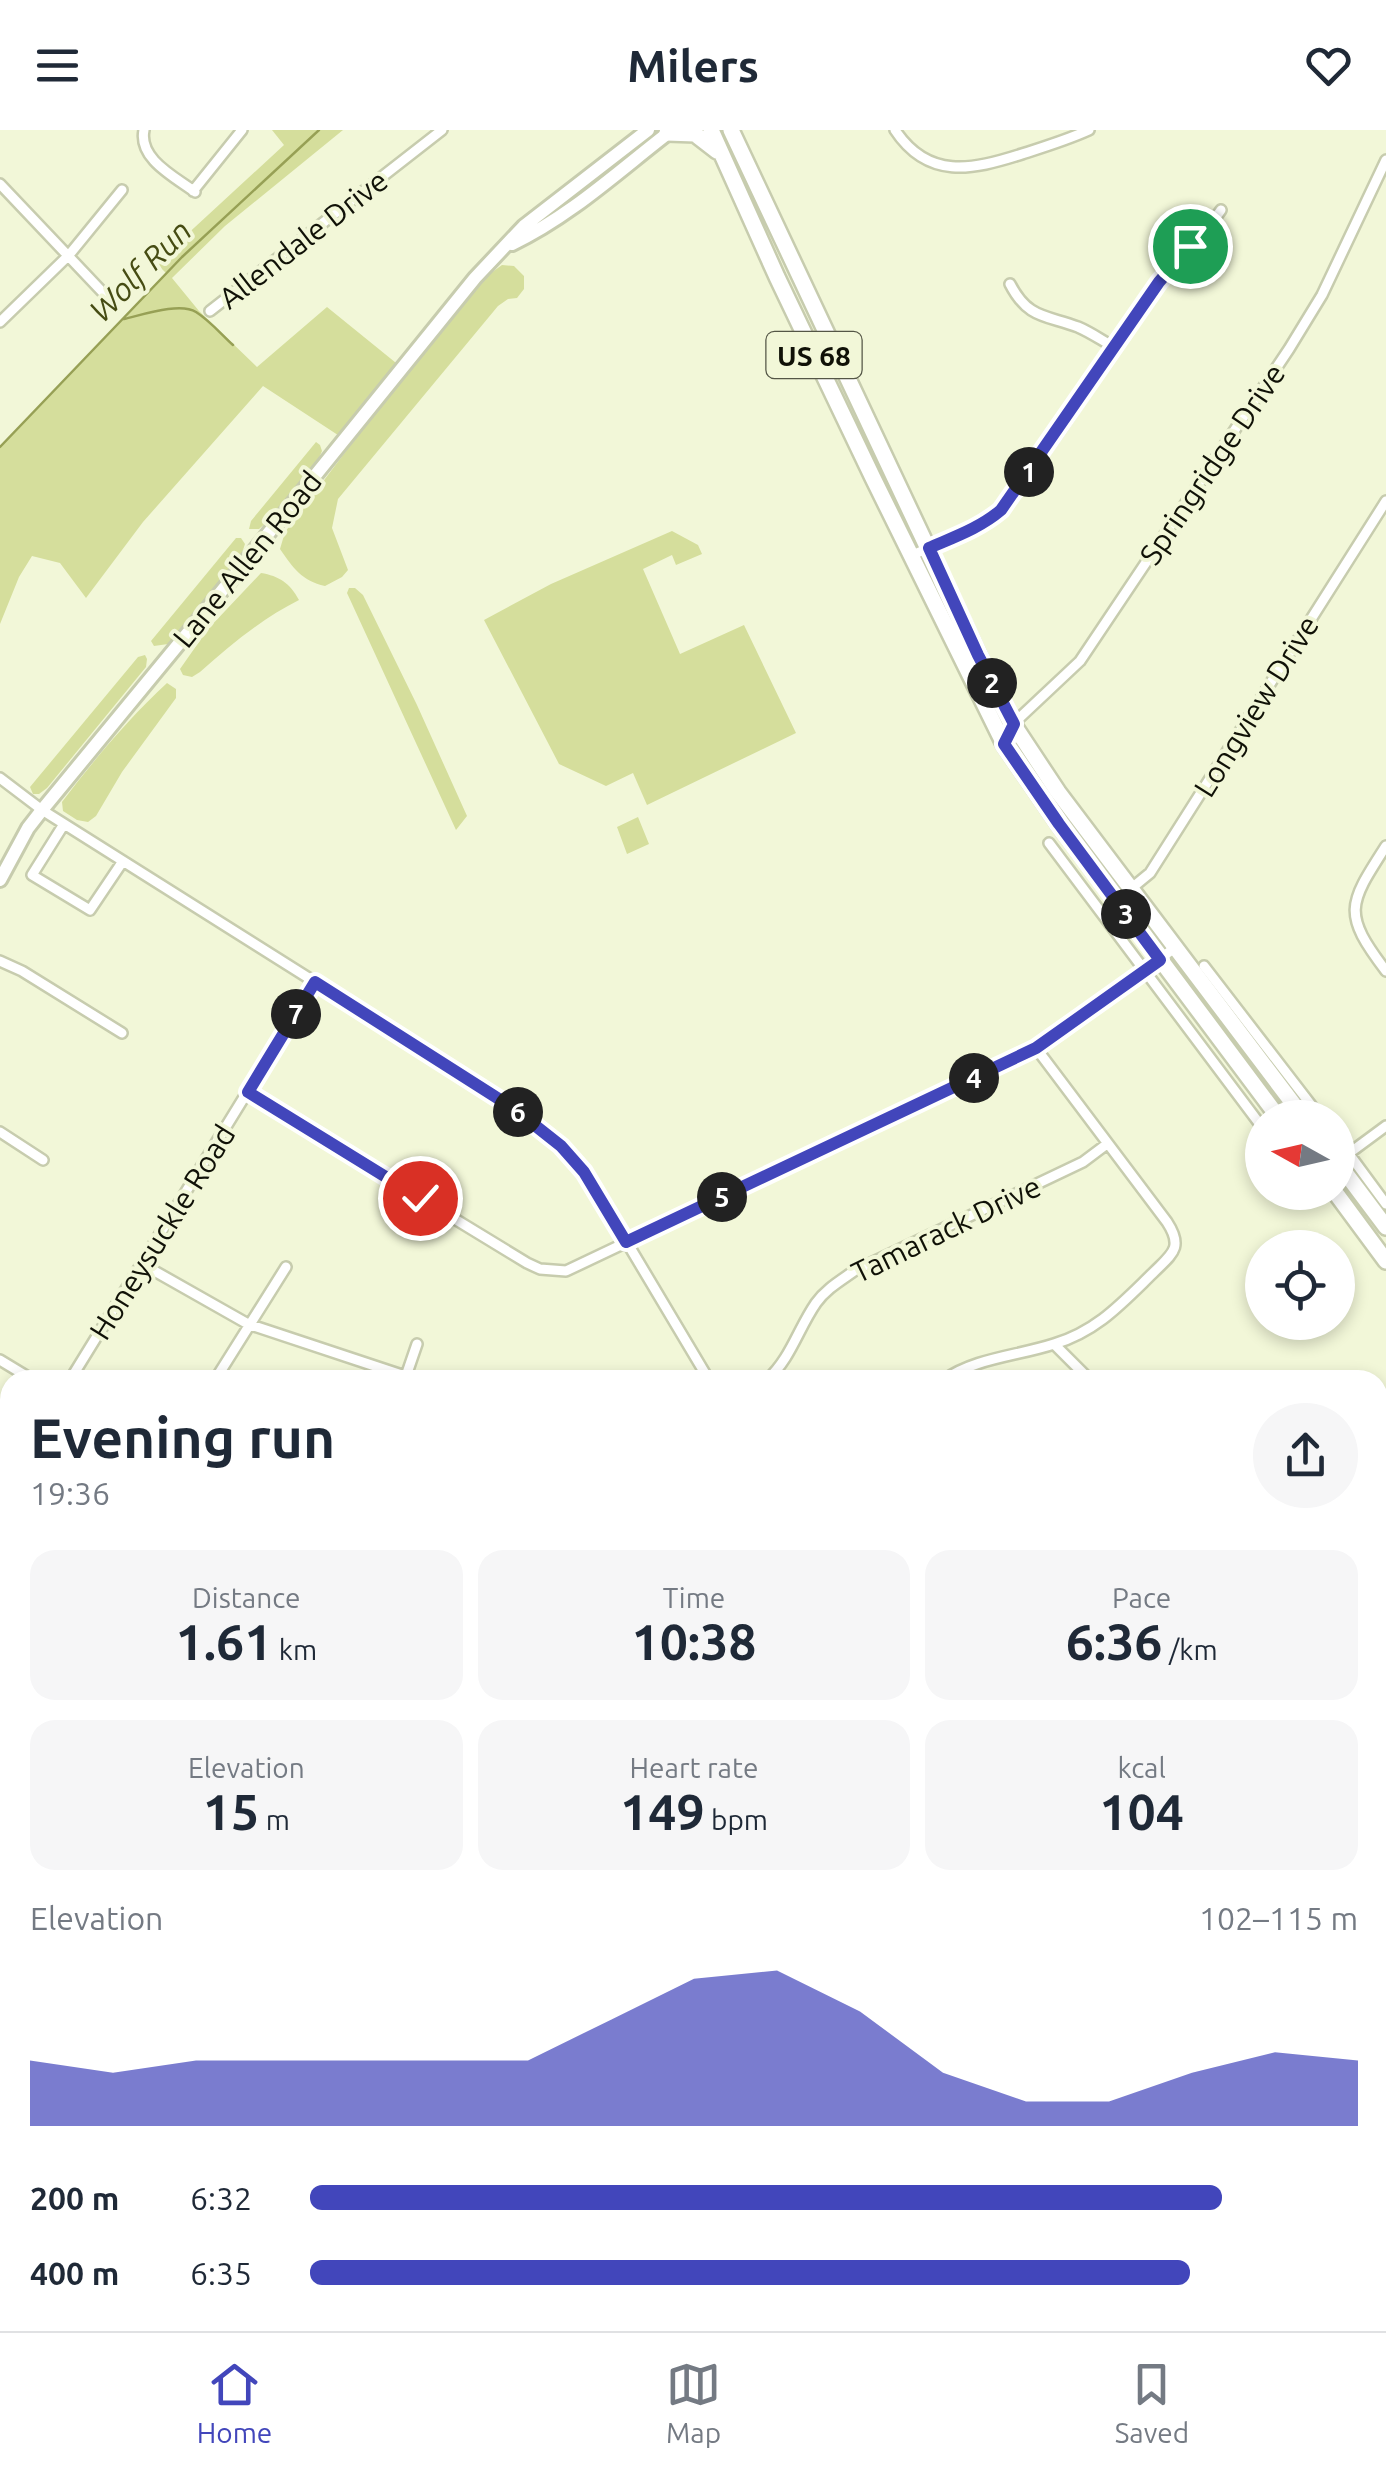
<!DOCTYPE html>
<html lang="en">
<head>
<meta charset="utf-8">
<style>
  :root { --surface:#fff; --page:#f6f6f7; --text:#1f2937; --muted:#747a83; --line:#e0e1e3; --accent:#4246bb }
  body { margin:0; font-family:Ubuntu,sans-serif; background:var(--page); color:var(--text); height:100vh; display:flex; flex-direction:column; font-size:38px; white-space:nowrap }
  * { box-sizing:border-box; margin:0 }
  p { font-size:32px; color:var(--muted) }
  .icon { flex:none; width:55px; height:55px; fill:none; stroke:currentColor; stroke-width:2; stroke-linecap:round; stroke-linejoin:round }
  .map { position:relative; flex:1; overflow:hidden }
  .details { position:absolute; left:0px; top:1240px; width:1388px; height:962px; display:flex; flex-direction:column; background:var(--surface); border-radius:30px 30px 0 0; box-shadow:0 5px 15px #0003 }
  .details>* { flex:none }
  .needle { width:65px; rotate:278deg }
  .controls { position:absolute; left:1245px; top:970px; display:grid; gap:20px }
  .controls a { display:grid; place-items:center; width:110px; height:110px; border-radius:50%; background:var(--surface); box-shadow:0 5px 15px #0003; font-size:50px }
  .pin { position:absolute; display:grid; place-items:center; width:85px; height:85px; color:#fff; margin:-42px; border:5px solid #fff; border-radius:50%; box-shadow:0 2px 10px #0007 }
  .km { position:absolute; width:50px; height:50px; margin:-25px; border-radius:50%; background:#222; color:#fff; font-size:28px; line-height:50px; text-align:center }
  .round { display:grid; place-items:center; flex:none; width:105px; height:105px; border-radius:52px; background:var(--page) }
  .head { display:flex; align-items:center; justify-content:space-between; height:170px; padding:0 30px }
  h1 { font-size:55px; font-weight:700; line-height:75px }
  .figures { display:grid; grid-template-columns:repeat(3,1fr); gap:15px; height:170px; padding:10px 30px }
  .figures div { display:grid; align-content:center; border-radius:25px; background:var(--page); text-align:center }
  .figures b { font-size:50px; font-weight:700 }
  .figures small { font-size:28px; font-weight:400 }
  .figures p { font-size:28px }
  .chart { height:280px; padding:20px 30px }
  .chart p { display:flex; justify-content:space-between }
  .chart svg { width:100%; height:180px; margin-top:10px; fill:var(--accent); opacity:.7 }
  ul { padding:0 30px; list-style:none; font-size:32px }
  li { display:grid; grid-template-columns:160px 120px 1fr; align-items:center; height:75px }
  li i { height:25px; border-radius:12px; background:var(--accent) }
  header { display:flex; justify-content:space-between; align-items:center; height:130px; padding:0 30px; background:var(--surface); font-size:45px; font-weight:700 }
  .menu { display:flex; justify-content:space-around; align-items:center; height:140px; border-top:2px solid var(--line); background:var(--surface); font-size:28px; color:var(--muted) }
  .menu a { display:grid; justify-items:center; gap:5px }
  .menu .on { color:var(--accent) }
  .map>svg:first-child { display:block }
  .green { fill:#d5de9c }
  .lines { fill:none; stroke-linecap:round; stroke-linejoin:round }
  .stream { stroke:#97a055; stroke-width:2.5 }
  .street-casing { stroke:#c7ccae; stroke-width:14 }
  .secondary-casing { stroke:#c7ccae; stroke-width:18 }
  .primary-casing { stroke:#c7ccae; stroke-width:20 }
  .street { stroke:#fff; stroke-width:9 }
  .secondary { stroke:#fff; stroke-width:12 }
  .primary { stroke:#fff; stroke-width:15 }
  .route-casing { stroke:#fff; stroke-width:20 }
  .route { stroke:#4246bb; stroke-width:12 }
  .labels { text-anchor:middle; dominant-baseline:central; stroke-width:8; stroke-linejoin:round; paint-order:stroke }
  .shield { fill:#f2f7d8; stroke:#545646; stroke-width:2.5 }
  .shield-label { font-size:28px; font-weight:bold; fill:#101107 }
  .street-label { font-size:30px; fill:#101107; stroke:#f2f7d8 }
  .water-label { font-size:32px; font-style:italic; fill:#464c13; stroke:#f2f7d8 }
</style>
</head>
<body>
<header><svg class="icon" aria-label="menu" viewBox="0 0 24 24"><path d="M4 6h16M4 12h16M4 18h16"/></svg>Milers<svg class="icon" aria-label="heart" viewBox="0 0 24 24"><path d="M12 20l-8-8c-3-5 5-10 8-4 3-6 11-1 8 4z"/></svg></header>
<div class="map">
<svg width="1386" height="2201" viewBox="0 0 1386 2201">
  <rect width="100%" height="100%" fill="#f2f7d8"/>
  <path class="green" d="M272 0H343L225 96 172 148 199 181 257 237 327 177 401 237 344 309 263 256 143 392 86 468 60 433 32 426 19 447 0 494V317L166 143 156 133 284 15Z
    M502 135 514 136 524 146V159L517 168 508 169 498 176 338 369 332 398 348 440 342 447 325 456C302 451 293 438 280 419L285 402 377 280 484 148Z
    M316 312 320 315 322 321 318 330 267 392 259 399H249L251 391Z
    M672 401 698 415 702 424 676 435 672 425 643 439 680 524 744 495 796 603 647 675 633 643 606 656 559 634 484 490 551 454Z
    M236 408H241L245 414 241 426 168 514 154 516 151 511Z
    M261 443C279 446 290 453 299 470 263 488 230 515 200 542L192 547 183 545 180 539 208 499Z
    M349 458H355L363 465 417 575 467 686 456 700 347 463Z
    M145 525 147 529 146 537 47 658 39 664H33L30 657 138 527Z
    M167 553 176 559V568L122 642 96 686 88 692 77 690 63 681 62 672C94 630 128 589 167 553Z
    M638 687 649 714 627 724 617 697Z"/>
  <g class="lines">
    <path class="stream" d="M124 189C142 185 180 172 196 182 209 190 221 204 233 215
      M0 317 182 127 319 0"/>
    <defs>
      <path id="street" d="M144 0C138 29 175 47 195 62
        M895 0C928 50 972 40 1022 24 1044 17 1067 10 1089 0
        M0 54 110 170
        M193 61 242 0
        M1010 154C1028 189 1046 185 1078 197 1090 202 1103 211 1114 217
        M210 181 442 0
        M0 192 69 125 122 60
        M910 426C941 412 975 402 1001 380 1057 310 1105 231 1156 157 1175 129 1202 108 1221 80
        M1004 614 1013 594 1080 531 1289 219 1322 165 1386 30
        M0 648 42 680 499 968 561 1016 585 1042 709 1250
        M64 694 32 745 90 780 123 731
        M1049 713 1262 997
        M1386 716C1348 775 1342 783 1386 841
        M1116 771 1150 743 1386 371
        M0 831 22 841 122 903
        M1204 836 1321 988
        M248 963 527 1133 540 1139 566 1141 1036 918 1176 817
        M0 1002 43 1030
        M1338 1009 1386 1074
        M1344 1027 1386 996
        M142 1134 248 1194 417 1250
        M1054 1214 1090 1250
        M0 1230 33 1250
        M406 1246 417 1214
        M70 1250 315 852
        M215 1250 286 1137
        M767 1250C791 1228 798 1199 816 1173 826 1159 840 1151 854 1141L1083 1032 1107 1014
        M944 1250C975 1228 1017 1226 1054 1214 1097 1201 1121 1174 1153 1143 1172 1124 1184 1118 1167 1092L1036 918
        M0 1364 10 1348
        M2 1595 10 1582
        M0 1783 10 1767
        M1378 1805 1386 1815
        M1378 1852 1386 1844
        M1378 1992 1386 2003
        M0 2049 10 2033
        M230 2192 244 2201
        M1012 2192 1015 2201
        M54 2201 60 2192
        M349 2201 359 2192
        M542 2201 552 2192
        M734 2201 745 2192"/>
      <path id="secondary" d="M512 114C571 86 621 39 672 0
        M0 750 28 698 42 680 191 499 475 148 524 96 648 0
        M0 1745 10 1751
        M1378 2120 1386 2114
        M586 2192 593 2201
        M1124 2201 1148 2192"/>
      <path id="primary" d="M711 0 777 147 873 348 1004 614 1059 694 1279 988
        M731 0 978 525 1013 594 1058 662 1304 988
        M667 3 695 4 717 21
        M1338 1033 1386 1097
        M1335 1062 1386 1131"/>
    </defs>
    <use href="#street" class="street-casing"/>
    <use href="#secondary" class="secondary-casing"/>
    <use href="#primary" class="primary-casing"/>
    <use href="#street" class="street"/>
    <use href="#secondary" class="secondary"/>
    <use href="#primary" class="primary"/>
  </g>
  <g class="lines">
    <defs>
      <path id="route" d="M420 1068 248 962 315 852 513 978 561 1016 584 1042 626 1112 1036 918 1160 830 1059 694 1004 614 1014 594 978 525 929 418C954 407 980 398 1001 380L1159 152 1190 116"/>
    </defs>
    <use href="#route" class="route-casing"/>
    <use href="#route" class="route"/>
  </g>
  <g class="labels">
    <rect class="shield" x="766.5" y="202" width="95" height="46" rx="8"/>
    <g class="shield-label">
      <text x="814" y="225">US 68</text>
    </g>
    <g class="street-label">
      <text transform="translate(303 109) rotate(-38)">Allendale Drive</text>
      <text transform="translate(1212 334) rotate(-56)">Springridge Drive</text>
      <text transform="translate(247 429) rotate(-51)">Lane Allen Road</text>
      <text transform="translate(1256 576) rotate(-58)">Longview Drive</text>
      <text transform="translate(946 1099) rotate(-26)">Tamarack Drive</text>
      <text transform="translate(162 1102) rotate(-58)">Honeysuckle Road</text>
    </g>
    <g class="water-label">
      <text transform="translate(140 140) rotate(-45)">Wolf Run</text>
    </g>
  </g>
</svg>
<div class="controls">
<a><svg class="needle" viewBox="-14 -14 28 28"><path d="M0-13l5 13h-10z" fill="#e53935"/><path d="M0 13l5-13h-10z" fill="#747a83"/></svg></a>
<a><svg class="icon" aria-label="locate" viewBox="0 0 24 24"><circle cx="12" cy="12" r="6"/><path d="M12 2v4M12 18v4M2 12h4M18 12h4"/></svg></a>
</div>
<div class="pin" style="left:1190px;top:116px;background:#1e9e55"><svg class="icon" aria-label="arrive" viewBox="0 0 24 24"><path d="M6 21V4h12l-3 4 3 4H6"/></svg></div>
<div class="pin" style="left:420px;top:1068px;background:#d93025"><svg class="icon" aria-label="check" viewBox="0 0 24 24"><path d="M5 12l5 5 9-10"/></svg></div>
<b class="km" style="left:1029px;top:342px">1</b>
<b class="km" style="left:992px;top:553px">2</b>
<b class="km" style="left:1126px;top:784px">3</b>
<b class="km" style="left:974px;top:948px">4</b>
<b class="km" style="left:722px;top:1067px">5</b>
<b class="km" style="left:518px;top:982px">6</b>
<b class="km" style="left:296px;top:884px">7</b>
<section class="details">
<div class="head"><div><h1>Evening run</h1><p>19:36</p></div><a class="round"><svg class="icon" aria-label="share" viewBox="0 0 24 24"><path d="M12 15V3M7 8l5-5 5 5M5 13v7h14v-7"/></svg></a></div>
<div class="figures">
<div><p>Distance</p><b>1.61<small> km</small></b></div>
<div><p>Time</p><b>10:38</b></div>
<div><p>Pace</p><b>6:36<small> /km</small></b></div>
</div>
<div class="figures">
<div><p>Elevation</p><b>15<small> m</small></b></div>
<div><p>Heart rate</p><b>149<small> bpm</small></b></div>
<div><p>kcal</p><b>104</b></div>
</div>
<div class="chart"><p><span>Elevation</span>102–115 m</p>
<svg viewBox="0 0 160 44" preserveAspectRatio="none"><path d="M0 44V28L10 31L20 28L30 28L40 28L50 28L60 28L70 18L80 8L90 6L100 16L110 31L120 38L130 38L140 31L150 26L160 28V44z"/></svg>
</div>
<ul>
<li><b>200 m</b>6:32<i style="width:87%"></i></li>
<li><b>400 m</b>6:35<i style="width:84%"></i></li>
</ul>
</section>
</div>
<nav class="menu">
<a class="on"><svg class="icon" aria-label="home" viewBox="0 0 24 24"><path d="M3 11l9-7 9 7M6 9v11h12V9"/></svg>Home</a>
<a><svg class="icon" aria-label="map" viewBox="0 0 24 24"><path d="M3 6l6-2 6 2 6-2v14l-6 2-6-2-6 2zM9 4v14M15 6v14"/></svg>Map</a>
<a><svg class="icon" aria-label="saved" viewBox="0 0 24 24"><path d="M7 4h10v16l-5-4-5 4z"/></svg>Saved</a>
</nav>
</body>
</html>
